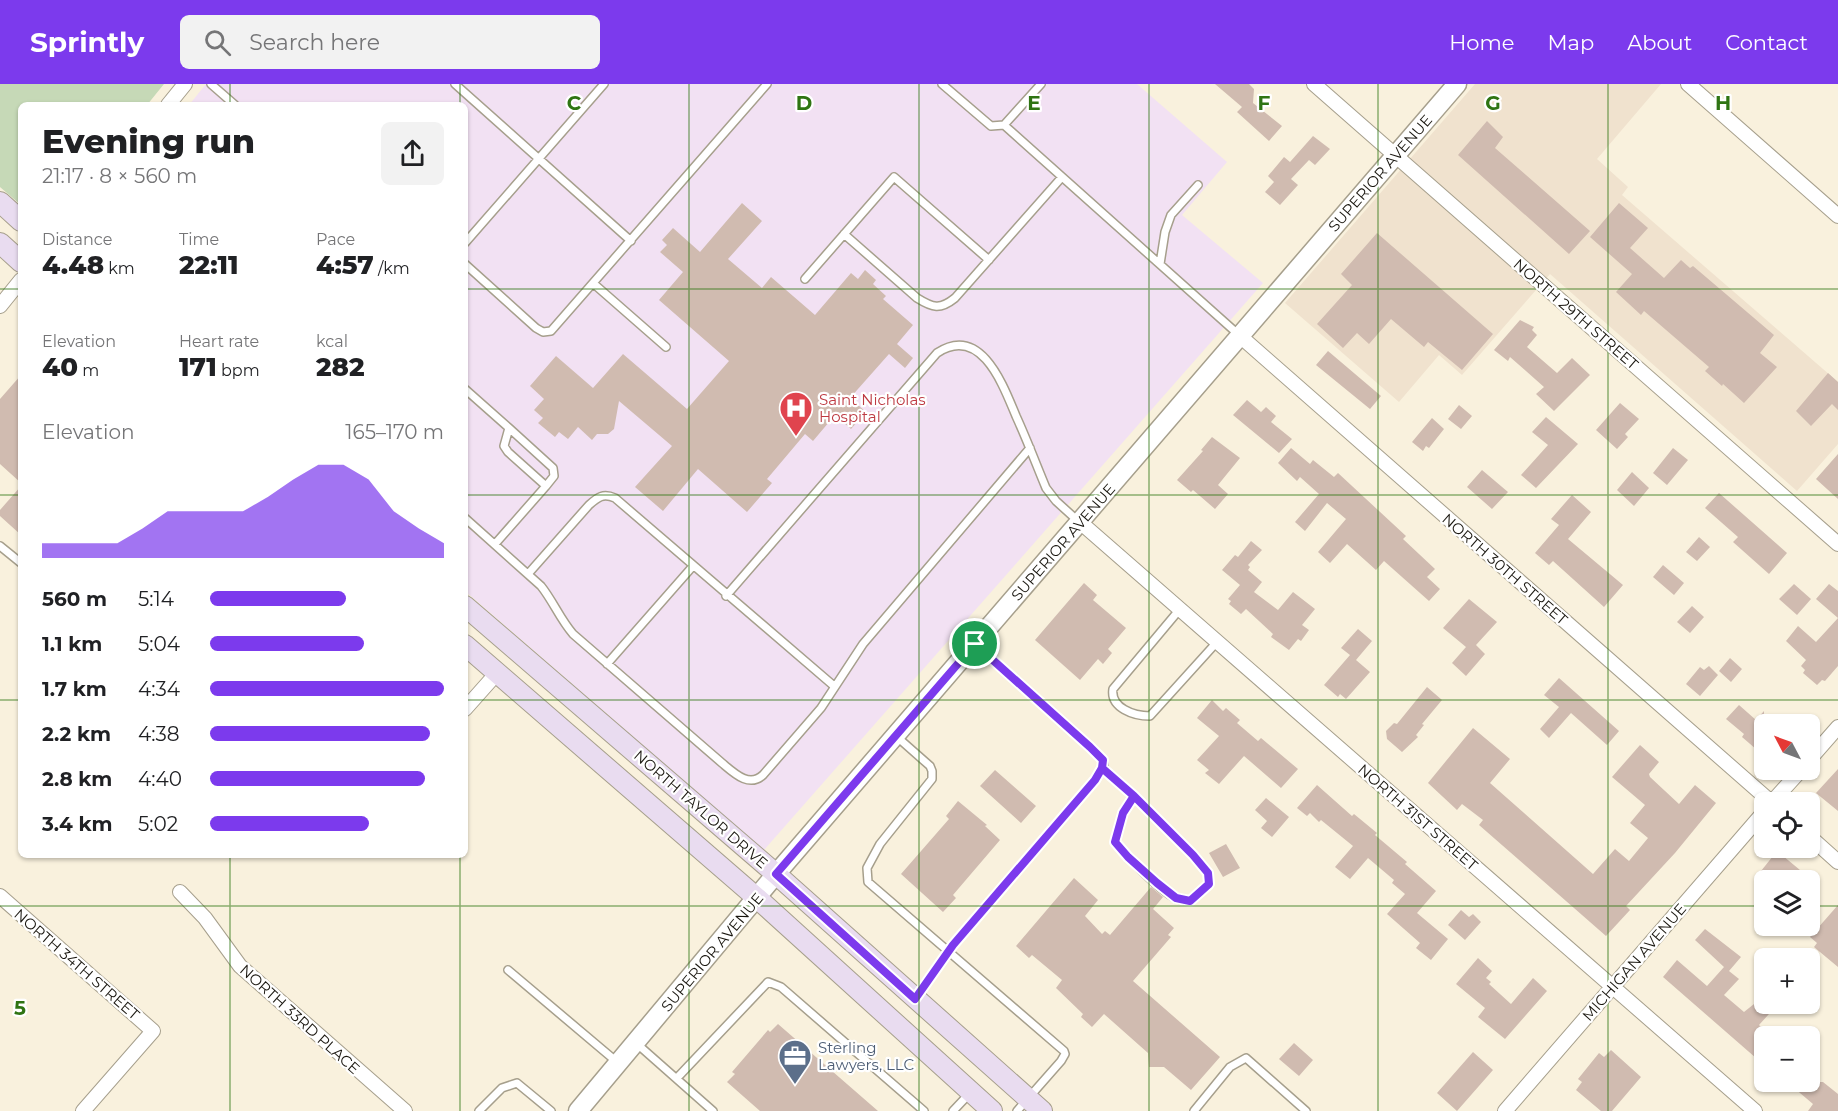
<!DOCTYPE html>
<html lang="en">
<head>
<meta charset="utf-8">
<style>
  :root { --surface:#fff; --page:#f2f2f2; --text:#202124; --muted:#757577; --accent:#7c3aed }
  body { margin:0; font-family:Montserrat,sans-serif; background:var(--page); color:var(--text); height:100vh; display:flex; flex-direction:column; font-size:22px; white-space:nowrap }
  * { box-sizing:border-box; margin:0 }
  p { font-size:20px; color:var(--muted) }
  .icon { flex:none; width:33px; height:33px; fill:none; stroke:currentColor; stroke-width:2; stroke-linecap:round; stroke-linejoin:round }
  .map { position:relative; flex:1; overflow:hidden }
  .sheet { position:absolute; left:18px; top:18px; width:450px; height:756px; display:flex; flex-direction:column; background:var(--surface); border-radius:9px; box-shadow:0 2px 4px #0004 }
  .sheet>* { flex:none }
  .needle { width:39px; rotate:311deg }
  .tools { position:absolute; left:1754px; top:630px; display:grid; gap:12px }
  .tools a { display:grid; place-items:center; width:66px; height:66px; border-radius:9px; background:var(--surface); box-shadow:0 2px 4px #0004; font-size:30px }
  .pin { position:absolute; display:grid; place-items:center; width:51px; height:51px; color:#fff; margin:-26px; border:3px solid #fff; border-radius:50%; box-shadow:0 2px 6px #0007 }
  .round { display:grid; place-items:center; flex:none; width:63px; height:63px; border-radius:9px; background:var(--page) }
  .summary { display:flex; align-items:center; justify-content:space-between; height:102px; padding:0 24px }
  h1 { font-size:33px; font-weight:800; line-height:45px }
  .stats { display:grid; grid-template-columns:repeat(3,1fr); gap:9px; height:102px; padding:6px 24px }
  .stats div { display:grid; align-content:center }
  .stats b { font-size:26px; font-weight:800 }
  .stats small { font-size:16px; font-weight:400 }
  .stats p { font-size:16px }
  .chart { height:168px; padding:12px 24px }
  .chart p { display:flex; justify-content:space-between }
  .chart svg { width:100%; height:108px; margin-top:6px; fill:var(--accent); opacity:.7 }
  ul { padding:0 24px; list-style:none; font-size:20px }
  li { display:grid; grid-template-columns:96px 72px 1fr; align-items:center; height:45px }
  li i { height:15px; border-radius:8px; background:var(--accent) }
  header { display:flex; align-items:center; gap:36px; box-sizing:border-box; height:84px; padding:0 30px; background:var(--accent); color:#fff }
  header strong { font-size:28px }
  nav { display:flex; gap:33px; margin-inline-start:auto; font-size:21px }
  .search { width:420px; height:54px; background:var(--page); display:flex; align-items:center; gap:15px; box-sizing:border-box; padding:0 21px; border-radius:9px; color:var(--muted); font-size:22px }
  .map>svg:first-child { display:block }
  .industrial { fill:#f0e2ce }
  .medical { fill:#f2e1f3 }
  .green { fill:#c6d9b7 }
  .building { fill:#d0bbb0 }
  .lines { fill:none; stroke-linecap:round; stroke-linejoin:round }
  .service-casing { stroke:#a69f8c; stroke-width:10 }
  .minor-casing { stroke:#a69f8c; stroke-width:16 }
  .tertiary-casing { stroke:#a69f8c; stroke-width:21 }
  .secondary-casing { stroke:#a69f8c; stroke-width:22 }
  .service { stroke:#fff; stroke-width:7 }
  .minor { stroke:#fff; stroke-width:14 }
  .tertiary { stroke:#fff; stroke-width:18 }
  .secondary { stroke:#e9dcf0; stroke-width:20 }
  .route-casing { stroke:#fff; stroke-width:12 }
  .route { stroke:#7c3aed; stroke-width:8 }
  .grid { fill:none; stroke:#2f7413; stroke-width:1.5; stroke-opacity:0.55 }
  .labels { text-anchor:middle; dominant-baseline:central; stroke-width:4.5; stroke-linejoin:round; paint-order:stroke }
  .street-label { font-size:15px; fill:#19160f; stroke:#fff }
  .health-label { font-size:15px; fill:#be3a42; stroke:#fff; text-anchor:start }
  .service-label { font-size:15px; fill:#4e5e75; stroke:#fff; text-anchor:start }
  .grid-label { font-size:20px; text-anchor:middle; font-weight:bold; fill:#2f7413; stroke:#fff; stroke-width:4.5; stroke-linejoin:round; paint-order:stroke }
</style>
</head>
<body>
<header>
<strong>Sprintly</strong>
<div class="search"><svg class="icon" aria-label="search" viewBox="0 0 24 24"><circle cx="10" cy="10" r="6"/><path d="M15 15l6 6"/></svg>Search here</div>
<nav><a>Home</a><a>Map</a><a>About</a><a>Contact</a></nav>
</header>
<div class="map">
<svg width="1838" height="1027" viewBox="0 0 1838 1027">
  <rect width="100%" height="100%" fill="#f9f1dd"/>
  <path class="industrial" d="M1475 0H1661L1597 75 1628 103 1622 111 1838 298V360L1797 407 1550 190 1462 291 1439 271 1399 318 1285 219Z"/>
  <path class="medical" d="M206 0H1137L1227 78 1182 131 1263 199 764 766 465 507V21H189Z"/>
  <path class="green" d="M0 0H164L147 21H21V121L0 103Z"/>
  <path class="building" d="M1215 0H1249L1254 5 1253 19 1282 42 1269 57 1237 28 1242 23Z
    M1487 37 1503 53 1495 64 1590 147 1569 170 1458 71Z
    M1313 52 1330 65 1315 81 1309 76 1291 95 1298 101 1280 121 1265 108 1274 98 1268 92 1284 73 1290 78Z
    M742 119 762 137 728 175 762 204 771 193 815 231 851 189 858 195 865 186 876 196 873 200 886 212 883 215 913 241 897 260 913 274 905 284 889 270 850 314 866 328 851 345 835 331 813 357 805 350 767 395 772 399 747 428 698 385 663 427 635 403 672 362 619 317 614 345 608 350H597L592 356 578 343 568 355 559 348 555 353 538 339 543 334 534 326 544 315 530 302 556 272 593 304 623 270 687 325 729 277 659 216 683 188 660 168 667 161 662 156 673 144 700 168Z
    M1619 119 1648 144 1630 164 1664 194 1681 176 1690 184 1693 182 1774 251 1760 269 1777 283 1744 319 1723 300 1722 302 1705 287 1709 283 1644 227 1641 231 1616 208 1632 190 1590 153Z
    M1377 149 1493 250 1462 286 1428 258 1424 263 1391 235 1369 260 1357 249 1343 264 1317 240 1352 201 1341 190Z
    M1520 236 1534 243 1532 246 1537 251 1527 263 1557 289 1572 274 1590 291 1554 327 1536 310 1544 303 1510 273 1508 277 1494 266Z
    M1328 267 1381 312 1370 325 1316 281Z
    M1828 289 1838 298V326L1832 320 1811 342 1796 327Z
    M21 291V399L0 380V315Z
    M1247 316 1261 328 1266 323 1276 332 1271 338 1292 355 1279 369 1233 331Z
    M1620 319 1639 335 1625 350 1628 353 1617 365 1596 346Z
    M1459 321 1472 332 1461 345 1448 335Z
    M1546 333 1578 360 1536 404 1521 391 1548 361 1532 348Z
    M1432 334 1444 345 1429 364 1426 362 1423 367 1412 358Z
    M1212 353 1240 374 1218 401 1228 410 1215 425 1193 406 1191 408 1177 396 1203 367 1201 366Z
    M1291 364 1310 380 1313 376 1334 393 1338 389 1406 452 1403 455 1435 485 1427 493 1440 505 1429 517 1384 477 1376 486 1347 460 1330 479 1318 468 1346 435 1327 419 1305 447 1295 438 1319 410 1300 393 1297 397 1278 379Z
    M1673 364 1688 376 1667 401 1653 389Z
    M1838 370V415L1816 395Z
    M1482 386 1508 408 1492 425 1467 403Z
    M1632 388 1649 404 1634 422 1617 406Z
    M21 402V451L0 432V426Z
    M1719 409 1787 469 1769 490 1733 458 1738 453 1705 424Z
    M1572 411 1591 428 1568 455 1623 501 1604 523 1553 477 1549 481 1535 469 1559 441 1551 435Z
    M1699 453 1710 463 1697 477 1686 468Z
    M1251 457 1262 466 1248 481 1250 483 1248 486 1262 498 1254 508 1278 526 1293 508 1315 525 1302 541 1309 546 1301 557 1298 555 1289 566 1271 553 1273 550 1246 525 1241 530 1229 520 1231 517 1228 515 1240 501 1222 486 1235 471 1238 473Z
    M1663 481 1684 499 1674 511 1653 493Z
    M1084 499 1097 511 1093 516 1126 544 1108 565 1112 569 1103 580 1098 575 1080 596 1035 556Z
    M1794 500 1811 515 1797 531 1779 515Z
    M1829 500 1838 507V582L1825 597 1822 596 1817 601 1803 589 1805 586 1801 582 1806 576 1786 557 1798 542 1816 558 1838 534 1816 515Z
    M1469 515 1497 538 1476 561 1485 570 1466 592 1452 579 1466 563 1443 544Z
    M1692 522 1704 533 1690 549 1677 538Z
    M1358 545 1372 557 1356 576 1370 588 1346 615 1340 610 1338 613 1324 601 1350 571 1341 564Z
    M1730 574 1742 585 1731 598 1719 587Z
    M1709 582 1718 591 1700 612 1686 600 1700 583 1704 586Z
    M1559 594 1619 647 1607 661 1571 629 1549 654 1540 645 1559 623 1544 611Z
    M1427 603 1442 616 1422 640 1424 641 1416 651 1418 653 1402 668 1387 655 1386 647 1394 639 1397 640Z
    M1212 616 1223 627 1226 624 1240 636 1237 639 1258 657 1261 654 1298 685 1281 704 1244 672 1219 700 1205 689 1209 686 1197 676 1219 652 1197 634Z
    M1739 621 1756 636 1764 627V672L1742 653 1744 650 1726 635Z
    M1473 644 1510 675 1490 699 1593 790 1615 765 1629 777 1648 754 1630 739 1645 721 1612 693 1640 661 1659 678 1649 690 1650 693 1679 720 1695 701 1716 719 1675 769 1626 822 1630 826 1606 852 1479 741 1483 736 1462 720 1457 726 1428 699Z
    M1838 685V727L1816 709Z
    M995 686 1036 722 1021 739 980 702Z
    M1317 701 1352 732 1354 730 1377 749 1375 751 1407 778 1405 780 1436 807 1417 829 1448 855 1431 876 1416 864 1420 859 1387 830 1405 810 1392 799 1394 796 1368 774 1350 795 1335 783 1353 762 1321 736 1319 738 1310 729 1307 732 1297 724Z
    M1266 714 1289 733 1272 753 1261 744 1267 737 1255 726Z
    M958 717 987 741 985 742 1000 756 953 811 956 814 943 828 901 790 949 735 946 732Z
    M1226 760 1240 784 1223 793 1209 769Z
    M1777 767 1812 796H1771L1761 787Z
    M1074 794 1098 816 1085 832 1102 850 1105 847 1110 851 1151 803 1163 813 1153 825 1174 844 1168 851 1171 853 1133 897 1220 973 1191 1006 1164 983H1149L1148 969 1104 930 1092 943 1081 933 1083 930 1056 904 1062 896 1032 871 1029 874 1016 862Z
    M1838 821V883L1814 863 1817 859 1810 853Z
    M1461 826 1469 833 1473 830 1481 838 1465 856 1448 841Z
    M1705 845 1741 873 1729 887 1739 895 1724 911 1744 928 1764 912V920H1778L1759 941 1764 946V981L1663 893 1677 876 1707 902 1724 883 1695 856Z
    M1478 874 1492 887 1486 894 1491 898 1489 900 1511 920 1533 894 1547 907 1505 955 1478 933 1485 924 1456 900Z
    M778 940 878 1027H760L727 998 735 990 732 988 768 946 770 948Z
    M1294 959 1313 976 1299 992 1279 975Z
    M1611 966 1641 993 1612 1027H1601L1576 1006 1582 998 1578 995 1599 969 1604 973Z
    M1473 968 1493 986 1457 1027 1437 1009Z
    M1787 998H1823L1838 1010V1027H1808L1813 1020Z"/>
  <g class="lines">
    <defs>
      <path id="service" d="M211 0 235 21
        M455 0 631 157
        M942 0 991 42 1004 41 1041 0
        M1004 41 1239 251
        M844 150 917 214C933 224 940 226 955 214L1062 93
        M465 159 604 0
        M465 180 536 244 543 248 551 247 767 0
        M1160 180 1165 148 1171 131 1198 101
        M805 195 894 93 989 176
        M594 200 666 263
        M465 305 509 344 504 362 508 368 546 402 495 460
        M509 344 553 384 554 392 546 402
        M465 434 541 502C553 517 560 535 573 550L722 679C734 689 749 704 763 691L821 624 863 560 1030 364
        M0 462 21 479
        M528 490 589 421C598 413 603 409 615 414L834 602
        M726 512 937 269C981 240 1003 301 1016 332 1027 356 1036 380 1046 404L1056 417 1078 437
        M1180 525 1113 605C1110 624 1134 632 1150 632L1217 558
        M607 580 693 482
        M896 652 930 682 932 687V695L880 760 867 784 868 798 1064 967 1065 970 1061 977 1017 1027
        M1102 684 1134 712 1193 771 1208 789 1209 800 1189 817C1185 816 1179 816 1175 814 1157 804 1129 774 1115 758L1123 729 1134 712
        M508 886 617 978
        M917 911 953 861 1095 696 1104 682 1103 676 1090 663 975 560
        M636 959 713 1027
        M677 994 768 898 781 903 924 1027
        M479 1027 502 1004 517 999 551 1027
        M953 1027 970 1009
        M1194 1027 1230 983 1246 974 1306 1027"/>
      <path id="minor" d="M1314 0 1838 460
        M1688 0 1838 132
        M168 21 185 0
        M0 222 21 196
        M1240 252 1771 718
        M1080 438 1755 1027
        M465 625 497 589
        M1809 676 1838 643
        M1772 718 1801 686
        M1809 752 1838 778
        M180 808 205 834 240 882 405 1027
        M0 812 153 947 83 1027
        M1505 1027 1764 728"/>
      <path id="tertiary" d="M578 1027 776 790 1457 0"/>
      <path id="secondary" d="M0 118 21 137
        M0 159 21 178
        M465 522 776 790 1042 1027
        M465 561 757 814 992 1027"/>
    </defs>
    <use href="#service" class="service-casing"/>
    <use href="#minor" class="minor-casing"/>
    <use href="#tertiary" class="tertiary-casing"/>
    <use href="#secondary" class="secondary-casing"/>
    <use href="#service" class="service"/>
    <use href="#minor" class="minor"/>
    <use href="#tertiary" class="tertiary"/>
    <use href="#secondary" class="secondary"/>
  </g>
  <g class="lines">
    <defs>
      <path id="route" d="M975 560 776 790 915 915 953 861 1095 696 1102 684 1134 712 1193 771 1208 789 1209 800 1190 817 1176 814 1157 799 1128 773 1115 758 1123 729 1134 712 1102 684 1103 676 1090 663 975 560"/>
    </defs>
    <use href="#route" class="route-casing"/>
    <use href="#route" class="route"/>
  </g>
  <path class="grid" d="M230 0V21M460 0V21M689 0V1027M919 0V1027M1149 0V1027M1378 0V1027M1608 0V1027M0 205H21M465 205H1838M0 411H21M465 411H1838M0 616H21M465 616H1838M230 771V1027M460 771V1027M0 822H1764M1809 822H1838"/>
  <defs>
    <symbol id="hospital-pin" viewBox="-11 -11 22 30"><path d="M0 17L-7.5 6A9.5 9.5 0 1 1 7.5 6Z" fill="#e0444e" stroke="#fff"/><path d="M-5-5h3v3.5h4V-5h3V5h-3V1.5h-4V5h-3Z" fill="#fff"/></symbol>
    <symbol id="office-pin" viewBox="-11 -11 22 30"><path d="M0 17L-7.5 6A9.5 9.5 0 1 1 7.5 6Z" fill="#5c6f8a" stroke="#fff"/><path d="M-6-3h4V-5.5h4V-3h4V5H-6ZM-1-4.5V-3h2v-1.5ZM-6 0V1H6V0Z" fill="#fff"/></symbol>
  </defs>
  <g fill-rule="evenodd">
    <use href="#hospital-pin" x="777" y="305" width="38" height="52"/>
    <use href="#office-pin" x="776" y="953" width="38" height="52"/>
  </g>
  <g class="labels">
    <g class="street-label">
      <text transform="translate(1380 89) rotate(-49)">SUPERIOR AVENUE</text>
      <text transform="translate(1576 230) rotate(41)">NORTH 29TH STREET</text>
      <text transform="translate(1063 458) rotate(-49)">SUPERIOR AVENUE</text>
      <text transform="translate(1505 485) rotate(41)">NORTH 30TH STREET</text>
      <text transform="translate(701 725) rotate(41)">NORTH TAYLOR DRIVE</text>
      <text transform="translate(1418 733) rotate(41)">NORTH 31ST STREET</text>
      <text transform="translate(712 868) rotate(-50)">SUPERIOR AVENUE</text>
      <text transform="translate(1634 878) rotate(-49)">MICHIGAN AVENUE</text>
      <text transform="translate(77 880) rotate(41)">NORTH 34TH STREET</text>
      <text transform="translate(300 935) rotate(42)">NORTH 33RD PLACE</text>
    </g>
    <g class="health-label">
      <text x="819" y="315">Saint Nicholas<tspan x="819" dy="17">Hospital</tspan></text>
    </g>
    <g class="service-label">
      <text x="818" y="963">Sterling<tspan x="818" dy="17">Lawyers, LLC</tspan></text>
    </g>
  </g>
  <g class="grid-label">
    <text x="574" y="26">C</text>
    <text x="804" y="26">D</text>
    <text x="1034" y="26">E</text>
    <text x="1264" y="26">F</text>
    <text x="1493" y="26">G</text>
    <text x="1723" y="26">H</text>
    <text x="20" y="931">5</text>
  </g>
</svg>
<div class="tools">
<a><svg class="needle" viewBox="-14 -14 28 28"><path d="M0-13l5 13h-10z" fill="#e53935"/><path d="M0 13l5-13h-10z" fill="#757577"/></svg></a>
<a><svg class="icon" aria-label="locate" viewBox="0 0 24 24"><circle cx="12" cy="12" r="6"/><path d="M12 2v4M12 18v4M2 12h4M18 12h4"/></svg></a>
<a><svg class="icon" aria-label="layers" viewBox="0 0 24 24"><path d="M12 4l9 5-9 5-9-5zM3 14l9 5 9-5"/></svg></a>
<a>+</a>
<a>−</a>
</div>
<div class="pin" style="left:975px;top:560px;background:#1e9e55"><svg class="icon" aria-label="arrive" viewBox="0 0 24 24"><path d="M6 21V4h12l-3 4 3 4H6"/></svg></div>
<section class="sheet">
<div class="summary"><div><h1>Evening run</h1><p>21:17 · 8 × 560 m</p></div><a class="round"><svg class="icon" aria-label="share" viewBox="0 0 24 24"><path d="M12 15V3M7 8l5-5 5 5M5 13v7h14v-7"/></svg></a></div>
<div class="stats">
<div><p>Distance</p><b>4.48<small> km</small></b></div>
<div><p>Time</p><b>22:11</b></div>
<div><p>Pace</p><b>4:57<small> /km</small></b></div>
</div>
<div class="stats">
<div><p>Elevation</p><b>40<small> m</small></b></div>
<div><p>Heart rate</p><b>171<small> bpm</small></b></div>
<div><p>kcal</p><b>282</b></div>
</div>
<div class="chart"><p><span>Elevation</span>165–170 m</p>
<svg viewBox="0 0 160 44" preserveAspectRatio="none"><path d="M0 44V38L10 38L20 38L30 38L40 32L50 25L60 25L70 25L80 25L90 19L100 12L110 6L120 6L130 12L140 25L150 32L160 38V44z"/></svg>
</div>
<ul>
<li><b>560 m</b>5:14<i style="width:58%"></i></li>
<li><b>1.1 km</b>5:04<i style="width:66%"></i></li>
<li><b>1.7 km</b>4:34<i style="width:100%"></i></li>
<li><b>2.2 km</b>4:38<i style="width:94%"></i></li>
<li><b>2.8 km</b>4:40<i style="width:92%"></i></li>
<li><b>3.4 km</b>5:02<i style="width:68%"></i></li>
</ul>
</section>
</div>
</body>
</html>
